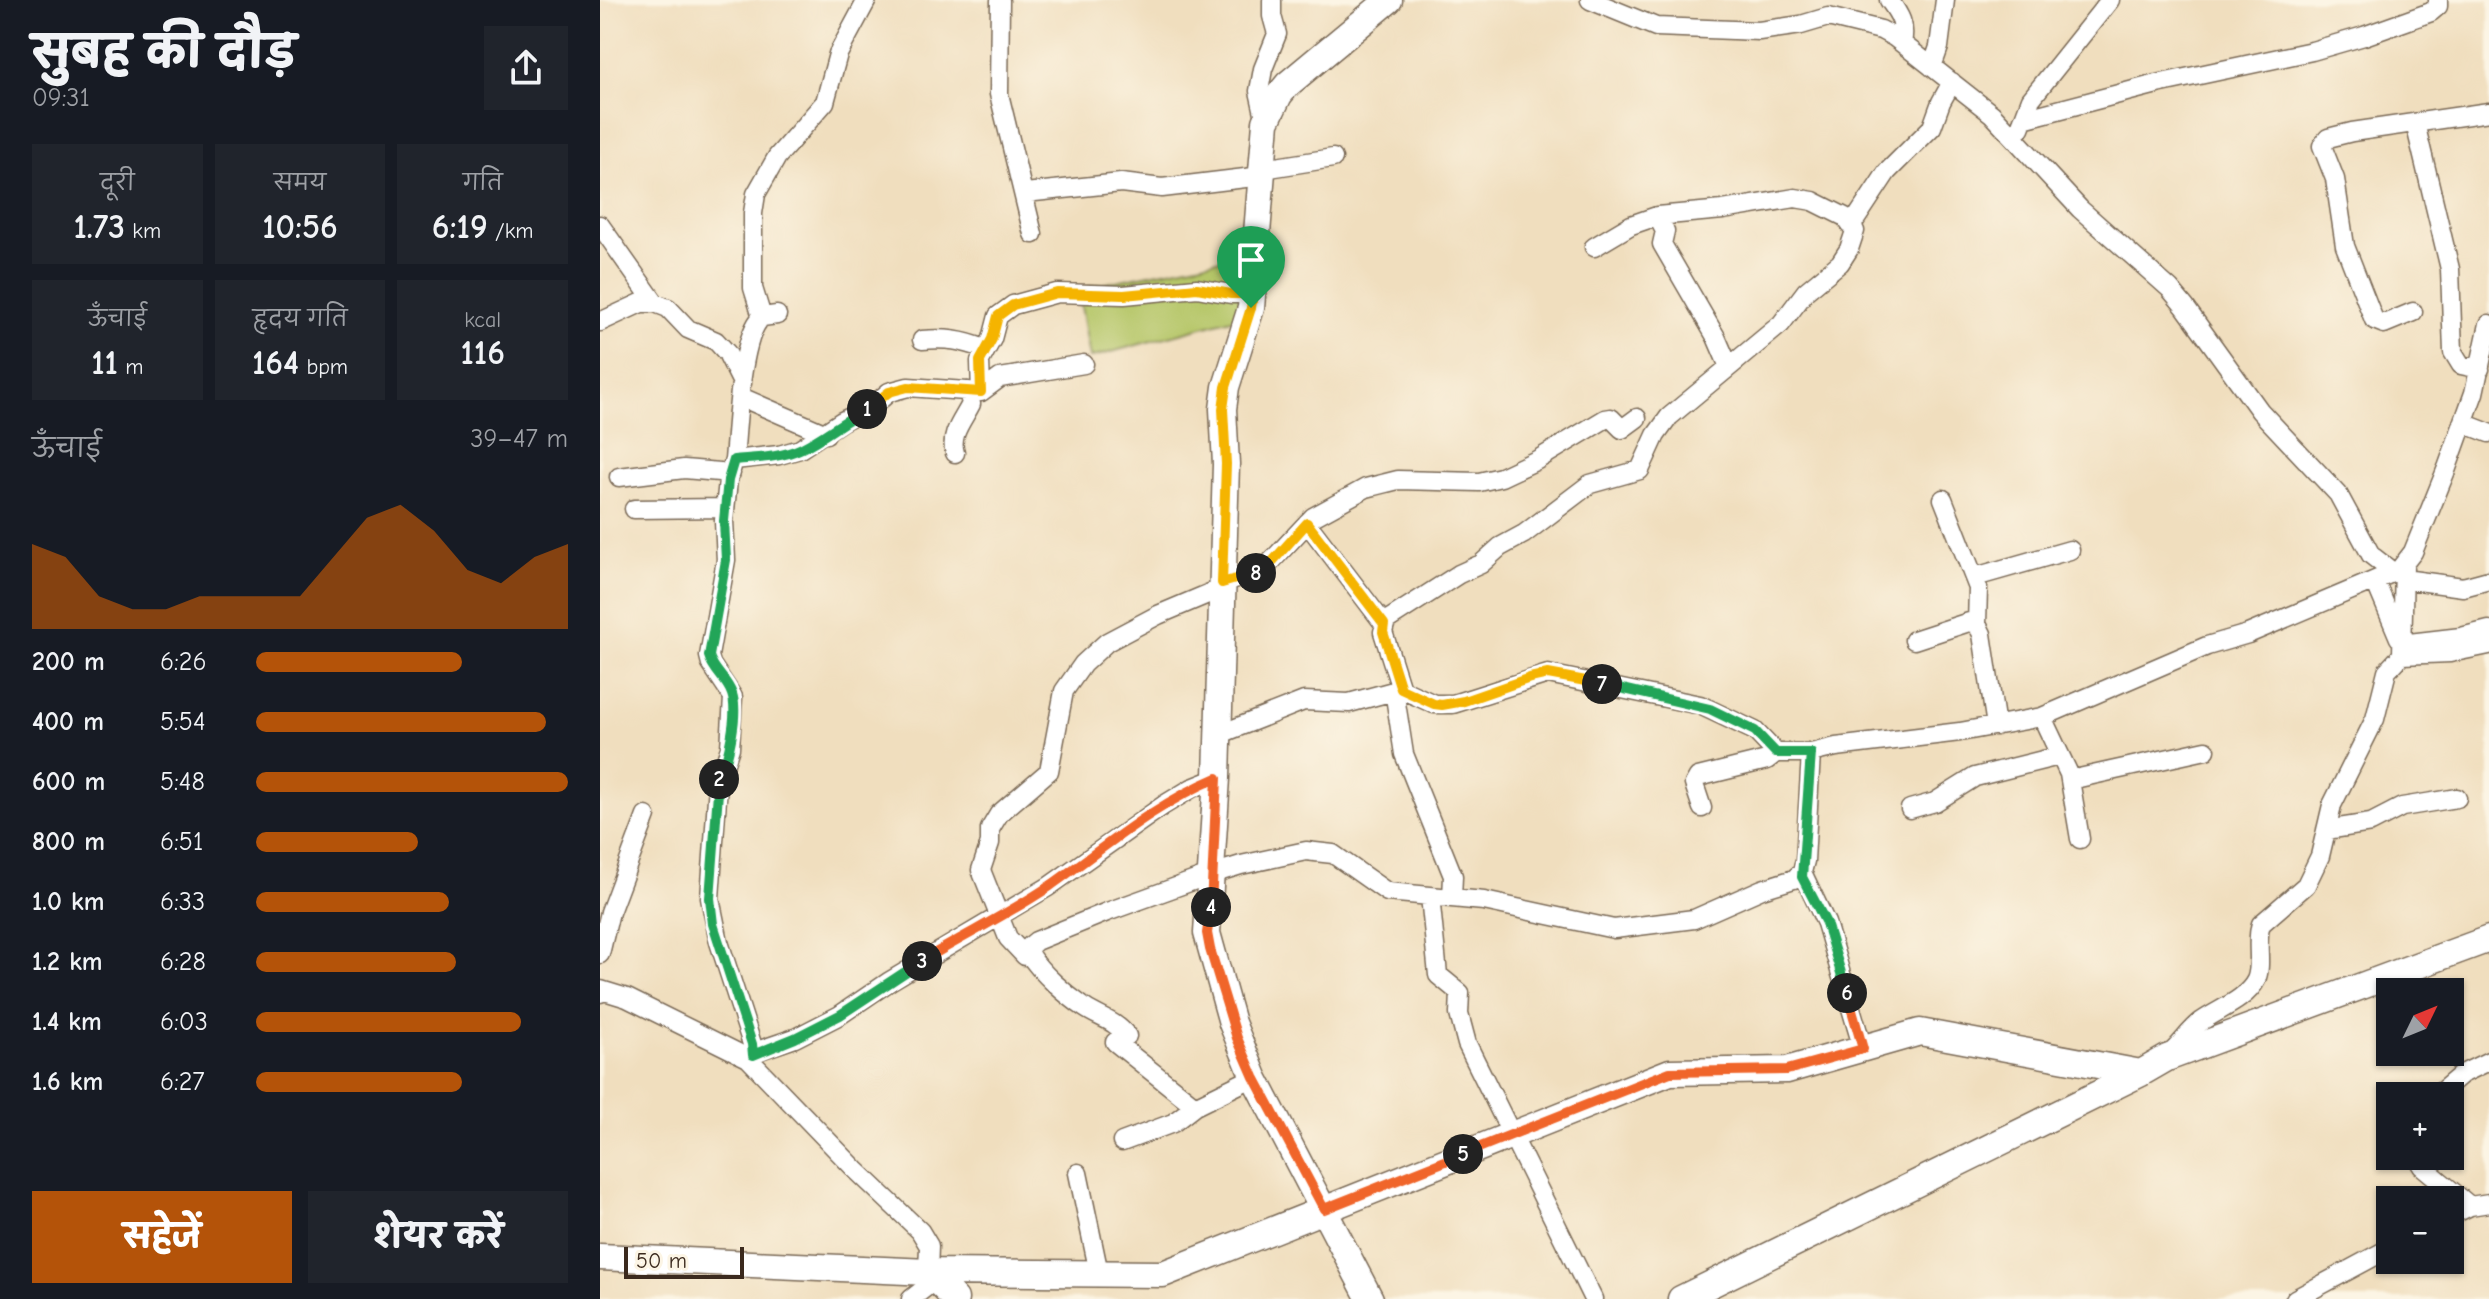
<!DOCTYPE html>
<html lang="hi">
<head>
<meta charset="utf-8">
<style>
  :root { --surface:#171b24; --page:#20242c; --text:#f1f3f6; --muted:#9ea1a6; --accent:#b45309 }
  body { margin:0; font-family:"Comic Neue","Playpen Sans Deva",sans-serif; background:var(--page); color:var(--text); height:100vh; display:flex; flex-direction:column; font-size:30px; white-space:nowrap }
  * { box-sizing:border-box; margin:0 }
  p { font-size:26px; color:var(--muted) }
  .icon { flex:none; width:44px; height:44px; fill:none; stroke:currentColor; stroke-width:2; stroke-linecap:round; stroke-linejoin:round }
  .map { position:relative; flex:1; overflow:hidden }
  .drawer { display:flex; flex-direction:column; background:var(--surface); width:600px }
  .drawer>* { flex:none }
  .needle { width:52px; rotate:47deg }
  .controls { position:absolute; left:1776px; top:978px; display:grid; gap:16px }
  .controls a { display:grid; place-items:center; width:88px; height:88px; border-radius:0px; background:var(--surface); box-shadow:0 2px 6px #0004; font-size:40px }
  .scale { position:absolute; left:24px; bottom:20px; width:120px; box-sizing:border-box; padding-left:8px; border:4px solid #3b2a1e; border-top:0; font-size:22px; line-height:28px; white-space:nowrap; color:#3b2a1e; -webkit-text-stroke:6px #fcf5e5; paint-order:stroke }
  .pin { position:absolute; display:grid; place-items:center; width:68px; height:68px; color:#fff; margin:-82px -34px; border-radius:50% 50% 50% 0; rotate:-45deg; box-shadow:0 0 8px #0007 }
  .pin .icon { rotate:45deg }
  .km { position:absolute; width:40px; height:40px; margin:-20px; border-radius:50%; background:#222; color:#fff; font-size:22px; line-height:40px; text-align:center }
  .round { display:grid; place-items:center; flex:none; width:84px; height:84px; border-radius:0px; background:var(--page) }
  .overview { display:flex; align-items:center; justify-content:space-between; height:136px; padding:0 32px }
  h1 { font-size:44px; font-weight:800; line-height:60px }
  .metrics { display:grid; grid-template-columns:repeat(3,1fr); gap:12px; height:136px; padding:8px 32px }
  .metrics div { display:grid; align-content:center; border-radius:0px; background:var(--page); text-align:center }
  .metrics b { font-size:34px; font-weight:800 }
  .metrics small { font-size:22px; font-weight:400 }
  .metrics p { font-size:22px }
  .chart { height:224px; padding:16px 32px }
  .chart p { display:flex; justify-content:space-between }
  .chart svg { width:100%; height:144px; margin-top:8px; fill:var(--accent); opacity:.7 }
  .primary-button { display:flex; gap:16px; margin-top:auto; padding:16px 32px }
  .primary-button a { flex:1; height:92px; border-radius:0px; background:var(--accent); color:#fff; font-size:32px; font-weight:800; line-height:92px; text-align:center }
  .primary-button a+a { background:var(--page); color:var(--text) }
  ul { padding:0 32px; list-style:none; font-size:26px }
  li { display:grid; grid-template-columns:128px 96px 1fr; align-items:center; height:60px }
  li i { height:20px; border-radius:10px; background:var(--accent) }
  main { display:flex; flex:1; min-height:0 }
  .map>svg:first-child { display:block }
  .green { fill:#b5c668; stroke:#787843; stroke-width:2 }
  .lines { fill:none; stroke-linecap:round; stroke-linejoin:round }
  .street-casing { stroke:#7a6956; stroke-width:21 }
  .secondary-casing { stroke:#7a6956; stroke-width:29 }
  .street { stroke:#fff; stroke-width:18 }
  .secondary { stroke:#fff; stroke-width:26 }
  .split-1-casing { stroke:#fff; stroke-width:16 }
  .split-2-casing { stroke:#fff; stroke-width:16 }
  .split-3-casing { stroke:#fff; stroke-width:16 }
  .split-4-casing { stroke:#fff; stroke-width:16 }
  .split-5-casing { stroke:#fff; stroke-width:16 }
  .split-6-casing { stroke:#fff; stroke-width:16 }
  .split-7-casing { stroke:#fff; stroke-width:16 }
  .split-8-casing { stroke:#fff; stroke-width:16 }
  .split-9-casing { stroke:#fff; stroke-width:16 }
  .split-1 { stroke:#f5b400; stroke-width:10 }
  .split-2 { stroke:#22a559; stroke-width:10 }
  .split-3 { stroke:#22a559; stroke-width:10 }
  .split-4 { stroke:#f0652b; stroke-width:10 }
  .split-5 { stroke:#f0652b; stroke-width:10 }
  .split-6 { stroke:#f0652b; stroke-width:10 }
  .split-7 { stroke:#22a559; stroke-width:10 }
  .split-8 { stroke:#f5b400; stroke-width:10 }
  .split-9 { stroke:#f5b400; stroke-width:10 }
</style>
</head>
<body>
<main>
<section class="drawer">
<div class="overview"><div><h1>सुबह की दौड़</h1><p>09:31</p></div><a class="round"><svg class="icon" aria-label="share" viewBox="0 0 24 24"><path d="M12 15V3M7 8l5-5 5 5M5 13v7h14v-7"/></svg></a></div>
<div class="metrics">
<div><p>दूरी</p><b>1.73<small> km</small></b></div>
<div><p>समय</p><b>10:56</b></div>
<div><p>गति</p><b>6:19<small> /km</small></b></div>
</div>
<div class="metrics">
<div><p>ऊँचाई</p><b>11<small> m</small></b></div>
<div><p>हृदय गति</p><b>164<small> bpm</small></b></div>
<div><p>kcal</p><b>116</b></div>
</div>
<div class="chart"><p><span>ऊँचाई</span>39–47 m</p>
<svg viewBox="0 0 160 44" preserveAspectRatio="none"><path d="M0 44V18L10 22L20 34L30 38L40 38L50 34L60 34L70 34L80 34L90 22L100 10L110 6L120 14L130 26L140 30L150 22L160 18V44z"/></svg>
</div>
<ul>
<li><b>200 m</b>6:26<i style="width:66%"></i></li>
<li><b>400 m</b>5:54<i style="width:93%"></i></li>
<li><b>600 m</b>5:48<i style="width:100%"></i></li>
<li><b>800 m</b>6:51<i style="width:52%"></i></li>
<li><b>1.0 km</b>6:33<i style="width:62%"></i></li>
<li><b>1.2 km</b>6:28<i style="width:64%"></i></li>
<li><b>1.4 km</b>6:03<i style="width:85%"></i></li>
<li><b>1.6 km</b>6:27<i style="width:66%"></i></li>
</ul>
<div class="primary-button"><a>सहेजें</a><a>शेयर करें</a></div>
</section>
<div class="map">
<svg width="1889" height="1299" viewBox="0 0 1889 1299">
  <rect width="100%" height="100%" fill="#fcf5e5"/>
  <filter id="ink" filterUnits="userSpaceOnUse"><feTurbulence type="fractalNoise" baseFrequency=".0125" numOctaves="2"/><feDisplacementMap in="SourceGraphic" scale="16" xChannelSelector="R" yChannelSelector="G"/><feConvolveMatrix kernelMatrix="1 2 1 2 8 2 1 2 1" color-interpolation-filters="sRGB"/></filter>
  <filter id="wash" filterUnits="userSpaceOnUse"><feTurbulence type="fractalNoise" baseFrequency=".006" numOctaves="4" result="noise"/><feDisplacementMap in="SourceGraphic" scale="32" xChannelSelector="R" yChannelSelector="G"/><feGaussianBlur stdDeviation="1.8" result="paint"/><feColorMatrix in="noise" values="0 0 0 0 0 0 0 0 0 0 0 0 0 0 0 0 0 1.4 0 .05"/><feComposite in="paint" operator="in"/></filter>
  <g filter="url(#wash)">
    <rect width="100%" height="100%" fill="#f0debe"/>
    <path class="green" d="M650 253 639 317 490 358 478 289Z"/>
  </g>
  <g filter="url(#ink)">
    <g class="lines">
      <defs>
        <path id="street" d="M400 0 399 94 433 234
          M990 0 1056 27 1159 31 1201 25 1228 17 1281 30 1294 37 1392 114 1480 209 1570 289 1585 307 1660 411 1738 494 1771 555 1794 573
          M1289 0C1300 15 1306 25 1302 43
          M1332 67 1339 47 1345 0
          M1423 119 1557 84 1712 51 1764 36 1831 12 1838 6V0
          M666 122 659 91 663 69 677 34 672 16V0
          M1815 123 1850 269 1853 352 1861 365 1880 369
          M1420 128 1431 99 1510 0
          M663 169 733 158
          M425 193 521 183 562 188 662 176
          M1057 216 1065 231 1062 244 1116 337 1129 367
          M0 225 55 303
          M1252 225 1287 172 1332 127 1341 102 1352 82
          M1813 312 1784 324 1774 320 1745 246 1735 179 1722 146 1728 138 1752 132 1889 112
          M162 317 153 288V213L156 194 177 157 225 102 238 54 267 0
          M0 322 41 303H55L68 308 88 329 116 341 127 353 142 383
          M322 340C346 338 362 340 385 349
          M381 392 380 361 392 339 398 316 413 305 457 293 524 295 597 288 631 294H653
          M141 397 226 434
          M1863 423 1889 433
          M355 453C349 435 363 420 371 404L368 391
          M134 460C137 429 140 336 162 317L177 315
          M19 477 84 469 131 473
          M1343 499 1378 588 1377 624
          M34 509 125 508
          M707 523 784 624
          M1375 577 1470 550
          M1804 579 1863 587 1889 580
          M1775 581 1799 638
          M622 583 664 569 713 517 766 488 798 480 879 482 901 477 937 460 1005 419 1011 418 1022 429 1037 418
          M1314 640 1369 622 1377 624 1382 634 1396 726
          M1809 643 1861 637 1889 630
          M1802 655 1850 653 1889 645
          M801 689 783 632 786 621 859 574 881 564 900 547 924 534 990 484 1040 470 1056 435 1069 417 1181 324 1206 291 1240 263 1249 249 1255 231 1245 217 1213 201 1195 198 1123 210 1057 216 1031 225 994 247
          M794 690 804 754 853 876 852 898
          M1442 717 1469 774 1480 839
          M618 735 704 701 749 703 801 689 834 704H853L948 674 1100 705 1155 731 1176 753H1211
          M1470 780 1606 750
          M1102 808 1094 784 1098 777 1167 760 1176 753
          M1310 809 1335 802 1375 777 1459 756
          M1726 830 1771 823 1802 807 1857 798
          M1202 872 1226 923 1263 1049
          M830 896 838 975 860 993 859 1014 867 1044 993 1299
          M0 954 10 912 46 816
          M425 956 408 938 381 870 390 843V829L399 814 449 771 464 691 483 664 507 642 558 615 622 588
          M0 993 1 990 27 998 148 1058 256 1170 320 1231 329 1246 328 1272
          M527 1036C516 1021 500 1018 485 1008 466 995 441 973 429 954L430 946 436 941 507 912 612 874 641 865 706 851 733 854 787 892 884 901 1014 929 1094 919 1162 889 1194 879 1202 872 1205 861 1211 753 1236 747 1360 732 1442 717 1607 646 1648 634 1799 570 1813 552 1847 468 1874 393 1889 324
          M515 1042 595 1106
          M1571 1053C1582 1043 1590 1030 1602 1021 1619 1009 1646 1000 1656 980 1663 964 1655 941 1661 924L1706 885 1720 856 1732 805 1775 719 1787 671 1802 655 1804 565
          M153 1055 152 1044 119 942 110 898 118 784 130 748 133 697 111 664 109 656 126 560 124 521 128 480 134 460 179 455 200 449 242 421 273 406 289 392 308 387 381 392 400 378 484 364
          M148 1058 160 1050 195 1038 240 1015 290 981 448 887 564 805 592 788 617 778
          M1836 1096 1862 1074 1889 1061
          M522 1142 573 1123 595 1106 654 1077
          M1816 1156 1822 1166 1870 1206
          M478 1173 499 1273
          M1850 1216 1870 1206 1889 1203
          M311 1299 334 1281
          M1695 1299 1790 1248"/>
        <path id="secondary" d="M0 1257 328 1272 563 1274 1070 1072 1187 1070 1320 1032 1541 1073
          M328 1272 355 1299
          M770 1299 654 1077 632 1023 607 933 617 778 626 464 623 409 626 387 651 308 666 122 679 95 688 84 789 0
          M1081 1299 1541 1073 1567 1058 1889 939"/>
      </defs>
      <use href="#street" class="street-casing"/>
      <use href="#secondary" class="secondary-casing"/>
      <use href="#street" class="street"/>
      <use href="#secondary" class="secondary"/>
    </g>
  </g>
  <g class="lines" filter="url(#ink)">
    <defs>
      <path id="split-1" d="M267 409 289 392 308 387 381 392 380 361 392 339 398 316 413 305 457 293 524 295 597 288 631 294H653L651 308"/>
      <path id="split-2" d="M119 779C128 760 139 714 132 694 127 679 113 671 109 656L126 560 124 521 128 480 134 460C156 458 181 458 202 448 225 437 244 420 267 409"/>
      <path id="split-3" d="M119 779 110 898 113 924 152 1044 153 1055 195 1038 240 1015 322 961"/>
      <path id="split-4" d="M322 961C364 935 409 914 450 886 504 848 555 804 617 778L611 907"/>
      <path id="split-5" d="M611 907 607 933 610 949 637 1038 654 1077 724 1209 863 1154"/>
      <path id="split-6" d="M863 1154 1070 1072 1187 1070 1263 1049 1247 993"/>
      <path id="split-7" d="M1002 684 1110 709 1155 731 1176 753H1211L1202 877 1226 923 1247 993"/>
      <path id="split-8" d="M656 573 672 562 707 523 784 624 783 632 801 689 834 704 842 705 864 701 930 678 948 674 1002 684"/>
      <path id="split-9" d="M651 308 626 387 623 409 626 464 622 583 656 573"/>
    </defs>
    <use href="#split-1" class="split-1-casing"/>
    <use href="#split-2" class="split-2-casing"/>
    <use href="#split-3" class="split-3-casing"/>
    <use href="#split-4" class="split-4-casing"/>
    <use href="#split-5" class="split-5-casing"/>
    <use href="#split-6" class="split-6-casing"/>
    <use href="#split-7" class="split-7-casing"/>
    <use href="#split-8" class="split-8-casing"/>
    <use href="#split-9" class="split-9-casing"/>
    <use href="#split-1" class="split-1"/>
    <use href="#split-2" class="split-2"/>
    <use href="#split-3" class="split-3"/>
    <use href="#split-4" class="split-4"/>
    <use href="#split-5" class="split-5"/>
    <use href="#split-6" class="split-6"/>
    <use href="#split-7" class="split-7"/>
    <use href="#split-8" class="split-8"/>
    <use href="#split-9" class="split-9"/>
  </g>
</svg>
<div class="controls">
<a><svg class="needle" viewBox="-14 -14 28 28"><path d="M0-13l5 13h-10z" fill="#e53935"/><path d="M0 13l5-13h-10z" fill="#9ea1a6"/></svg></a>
<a>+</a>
<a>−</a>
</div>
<div class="scale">50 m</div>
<div class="pin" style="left:651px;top:308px;background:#1e9e55"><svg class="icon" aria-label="arrive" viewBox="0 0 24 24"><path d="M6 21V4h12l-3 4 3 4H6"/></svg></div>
<b class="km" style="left:267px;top:409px">1</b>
<b class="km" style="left:119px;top:779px">2</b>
<b class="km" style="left:322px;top:961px">3</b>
<b class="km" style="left:611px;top:907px">4</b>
<b class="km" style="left:863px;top:1154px">5</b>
<b class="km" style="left:1247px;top:993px">6</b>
<b class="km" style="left:1002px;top:684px">7</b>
<b class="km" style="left:656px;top:573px">8</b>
</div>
</main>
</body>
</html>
